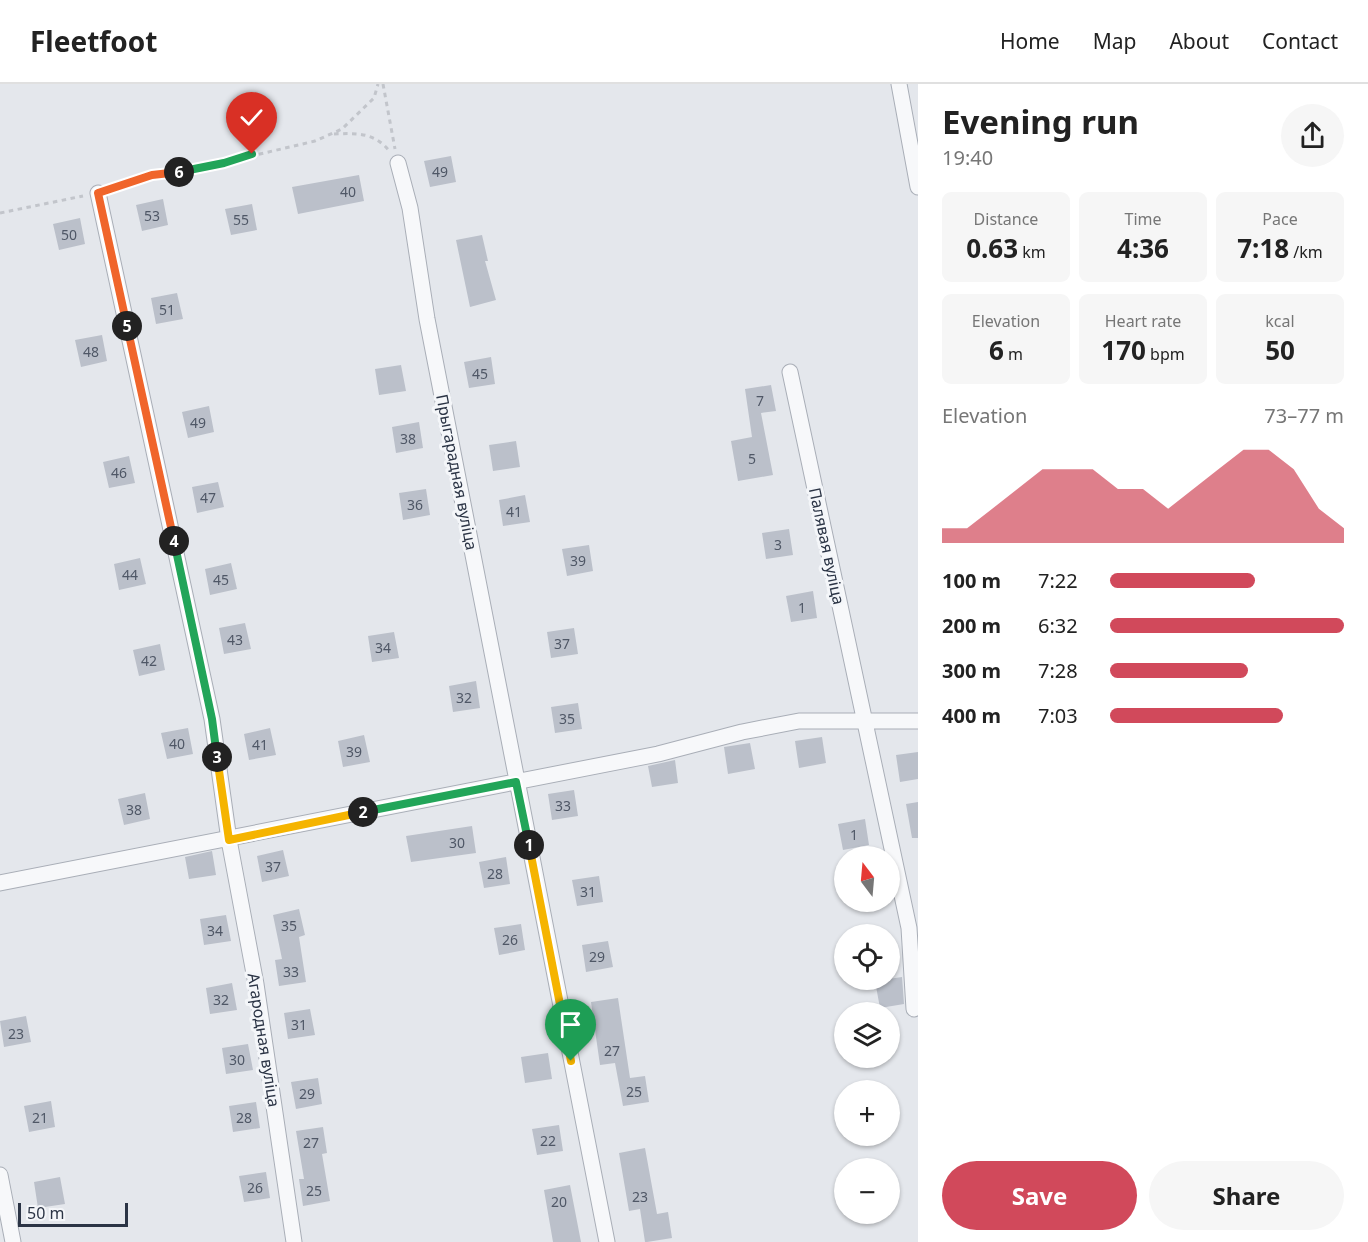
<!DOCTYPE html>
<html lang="en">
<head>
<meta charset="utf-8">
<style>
  :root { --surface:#fff; --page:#f6f6f6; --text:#222; --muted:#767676; --line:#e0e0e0; --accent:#d1495b }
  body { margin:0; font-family:"Noto Sans",sans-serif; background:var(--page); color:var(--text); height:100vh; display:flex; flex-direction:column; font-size:22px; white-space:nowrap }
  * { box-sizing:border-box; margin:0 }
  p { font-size:20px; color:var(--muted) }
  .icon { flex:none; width:33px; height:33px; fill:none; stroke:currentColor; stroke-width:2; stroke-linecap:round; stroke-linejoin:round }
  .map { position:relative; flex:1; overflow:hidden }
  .details { display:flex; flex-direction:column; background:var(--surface); width:450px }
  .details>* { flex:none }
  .needle { width:39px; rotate:344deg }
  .controls { position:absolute; left:834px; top:762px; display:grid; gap:12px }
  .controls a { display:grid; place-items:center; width:66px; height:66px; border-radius:50%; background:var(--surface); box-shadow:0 2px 4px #0004; font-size:30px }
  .scale { position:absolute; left:18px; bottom:15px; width:110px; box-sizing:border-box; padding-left:6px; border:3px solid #2b3445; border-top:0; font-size:16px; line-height:21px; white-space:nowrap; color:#2b3445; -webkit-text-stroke:4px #f4f6f9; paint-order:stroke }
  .pin { position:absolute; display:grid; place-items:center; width:51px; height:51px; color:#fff; margin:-62px -26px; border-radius:50% 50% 50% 0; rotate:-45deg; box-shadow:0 0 6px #0007 }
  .pin .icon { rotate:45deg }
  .km { position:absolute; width:30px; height:30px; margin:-15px; border-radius:50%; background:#222; color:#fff; font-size:16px; line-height:30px; text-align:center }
  .round { display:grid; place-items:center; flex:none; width:63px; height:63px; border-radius:32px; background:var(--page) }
  .overview { display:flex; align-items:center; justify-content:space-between; height:102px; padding:0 24px }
  h1 { font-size:33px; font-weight:700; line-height:45px }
  .stats { display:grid; grid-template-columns:repeat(3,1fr); gap:9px; height:102px; padding:6px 24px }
  .stats div { display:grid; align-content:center; border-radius:9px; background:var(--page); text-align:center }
  .stats b { font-size:26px; font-weight:700 }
  .stats small { font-size:16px; font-weight:400 }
  .stats p { font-size:16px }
  .chart { height:168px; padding:12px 24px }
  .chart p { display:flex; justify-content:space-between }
  .chart svg { width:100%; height:108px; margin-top:6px; fill:var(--accent); opacity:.7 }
  .primary-button { display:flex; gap:12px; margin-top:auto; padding:12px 24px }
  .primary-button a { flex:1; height:69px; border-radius:36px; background:var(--accent); color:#fff; font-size:24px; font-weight:700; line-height:69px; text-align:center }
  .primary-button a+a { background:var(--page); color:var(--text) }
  ul { padding:0 24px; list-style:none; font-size:20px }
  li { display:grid; grid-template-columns:96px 72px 1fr; align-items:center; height:45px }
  li i { height:15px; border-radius:8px; background:var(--accent) }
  header { display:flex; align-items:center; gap:36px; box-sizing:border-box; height:84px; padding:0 30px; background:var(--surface); border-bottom:2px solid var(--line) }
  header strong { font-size:28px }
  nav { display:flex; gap:33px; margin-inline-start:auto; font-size:21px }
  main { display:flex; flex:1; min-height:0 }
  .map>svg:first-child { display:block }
  .building { fill:#bbc0ca }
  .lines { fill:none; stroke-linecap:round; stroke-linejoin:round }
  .minor-casing { stroke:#a9aeb7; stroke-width:17 }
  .path { stroke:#c2c5cb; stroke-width:3; stroke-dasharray:4.5 4.5; stroke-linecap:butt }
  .minor { stroke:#f7f8fa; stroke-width:15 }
  .split-1-casing { stroke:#fff; stroke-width:12 }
  .split-2-casing { stroke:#fff; stroke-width:12 }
  .split-3-casing { stroke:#fff; stroke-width:12 }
  .split-4-casing { stroke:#fff; stroke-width:12 }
  .split-5-casing { stroke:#fff; stroke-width:12 }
  .split-6-casing { stroke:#fff; stroke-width:12 }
  .split-7-casing { stroke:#fff; stroke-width:12 }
  .split-1 { stroke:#f5b400; stroke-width:8 }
  .split-2 { stroke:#22a559; stroke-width:8 }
  .split-3 { stroke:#f5b400; stroke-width:8 }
  .split-4 { stroke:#22a559; stroke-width:8 }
  .split-5 { stroke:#f0652b; stroke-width:8 }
  .split-6 { stroke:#f0652b; stroke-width:8 }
  .split-7 { stroke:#22a559; stroke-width:8 }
  .labels { text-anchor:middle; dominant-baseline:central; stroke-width:6; stroke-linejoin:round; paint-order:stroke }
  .number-label { font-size:14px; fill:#4f5766 }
  .street-label { font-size:16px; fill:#2b3445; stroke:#f4f6f9 }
</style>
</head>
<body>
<header>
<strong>Fleetfoot</strong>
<nav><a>Home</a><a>Map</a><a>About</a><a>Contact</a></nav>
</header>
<main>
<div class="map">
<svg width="918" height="1158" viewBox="0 0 918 1158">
  <rect width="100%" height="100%" fill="#e4e7ec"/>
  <path class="building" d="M451 72 456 98 430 103 424 77Z
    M359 91 364 117 298 130 292 103Z
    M163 115 168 141 142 147 136 121Z
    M252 120 257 146 231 151 225 125Z
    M80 134 85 160 59 166 53 140Z
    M482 151 488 177H485L496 216 470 223 456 156Z
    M177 209 183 235 156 240 151 214Z
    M102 251 107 277 81 283 75 256Z
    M491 273 495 300 469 304 464 278Z
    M401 281 406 307 379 311 375 285Z
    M771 301 776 327 761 329 773 391 738 397 731 357 752 353 745 305Z
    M209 322 214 348 188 354 182 328Z
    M419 338 423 364 396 369 392 343Z
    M516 357 520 383 493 387 489 361Z
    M129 372 135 399 109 404 103 378Z
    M218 398 224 423 197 429 192 403Z
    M426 405 430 431 403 436 399 409Z
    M525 411 530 438 503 442 499 416Z
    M789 445 793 471 766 475 762 449Z
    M589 461 593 487 567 492 562 465Z
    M140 474 146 500 119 506 114 480Z
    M231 479 237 505 210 511 205 485Z
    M813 507 817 534 791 538 786 512Z
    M245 539 251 565 224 570 219 544Z
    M574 544 578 570 551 574 547 548Z
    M394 548 399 574 372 578 368 552Z
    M160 560 165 586 139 592 133 566Z
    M476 597 480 624 453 628 449 602Z
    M578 619 582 645 555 649 551 623Z
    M188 644 193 670 167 675 161 649Z
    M270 644 276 671 249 676 244 650Z
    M364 651 370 678 343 683 338 657Z
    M822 653 826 679 799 684 795 657Z
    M750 659 755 685 728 690 724 663Z
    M918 668V695L900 698 896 671Z
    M675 676 678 699 652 703 648 682Z
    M574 706 578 732 552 736 548 710Z
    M145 709 150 735 124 741 118 715Z
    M918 718V754H912L906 720Z
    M865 735 869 761 843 766 838 740Z
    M472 742 476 769 411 778 406 752Z
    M283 766 289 792 262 798 257 772Z
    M212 767 216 791 189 795 185 773Z
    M506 773 510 800 484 804 479 778Z
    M599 792 603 818 577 822 572 796Z
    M299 825 305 851 299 853 306 898 279 902 275 876 282 875 273 831Z
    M226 831 231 857 204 861 200 835Z
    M521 840 525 866 499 871 494 844Z
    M608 857 613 883 586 888 582 861Z
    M902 893 904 920 880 924 875 897Z
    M232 899 237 926 210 930 206 904Z
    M618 914 630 994 645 992 649 1018 623 1022 615 979 600 981 591 918Z
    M310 925 315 951 288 955 284 929Z
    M26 932 31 958 4 963 0 937Z
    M248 960 253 986 226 990 222 964Z
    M548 969 552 995 525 999 521 973Z
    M318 994 322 1020 296 1025 291 998Z
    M51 1017 55 1043 29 1048 24 1022Z
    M256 1018 260 1044 233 1048 229 1022Z
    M559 1041 563 1067 537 1071 532 1045Z
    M323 1043 327 1069 322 1070 330 1117 303 1122 299 1095H304L296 1047Z
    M645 1064 657 1130 668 1128 672 1154 647 1158H645L640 1125 629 1127 619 1069Z
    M266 1088 270 1114 244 1118 239 1092Z
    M60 1093 65 1120 38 1124 34 1098Z
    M570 1101 581 1158H553L544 1106Z"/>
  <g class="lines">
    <defs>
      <path id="minor" d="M899 0 918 103
        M398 79 410 124 427 235 607 1158
        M98 109 212 635 229 756 256 900 294 1158
        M790 288 909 844 914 925
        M0 799 658 670 742 648 799 637H918
        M0 1091 13 1158"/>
    </defs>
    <use href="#minor" class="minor-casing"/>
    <path class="path" d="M383 0 395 65
      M334 50C356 49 375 48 390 68
      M110 104 152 91 188 87 315 57 342 45 374 14 378 0
      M0 129 83 112"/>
    <use href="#minor" class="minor"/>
  </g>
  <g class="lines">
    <defs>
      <path id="split-1" d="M529 761 571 977"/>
      <path id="split-2" d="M363 728 516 698 529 761"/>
      <path id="split-3" d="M217 673 229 756 363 728"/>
      <path id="split-4" d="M174 457 212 635 217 673"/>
      <path id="split-5" d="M127 242 174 457"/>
      <path id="split-6" d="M127 242 98 109 152 91 179 88"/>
      <path id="split-7" d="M179 88 224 79 252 70"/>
    </defs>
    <use href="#split-1" class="split-1-casing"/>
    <use href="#split-2" class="split-2-casing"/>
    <use href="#split-3" class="split-3-casing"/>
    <use href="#split-4" class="split-4-casing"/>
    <use href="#split-5" class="split-5-casing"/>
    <use href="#split-6" class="split-6-casing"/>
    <use href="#split-7" class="split-7-casing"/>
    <use href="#split-1" class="split-1"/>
    <use href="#split-2" class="split-2"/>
    <use href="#split-3" class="split-3"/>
    <use href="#split-4" class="split-4"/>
    <use href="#split-5" class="split-5"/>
    <use href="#split-6" class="split-6"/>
    <use href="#split-7" class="split-7"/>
  </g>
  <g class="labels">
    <g class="number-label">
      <text x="440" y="87">49</text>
      <text x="348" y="107">40</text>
      <text x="152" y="131">53</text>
      <text x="241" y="135">55</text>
      <text x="69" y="150">50</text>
      <text x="167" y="225">51</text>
      <text x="91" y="267">48</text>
      <text x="480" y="289">45</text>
      <text x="760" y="316">7</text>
      <text x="198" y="338">49</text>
      <text x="408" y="354">38</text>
      <text x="752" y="374">5</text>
      <text x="119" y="388">46</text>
      <text x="208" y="413">47</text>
      <text x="415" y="420">36</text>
      <text x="514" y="427">41</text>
      <text x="778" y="460">3</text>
      <text x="578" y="476">39</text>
      <text x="130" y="490">44</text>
      <text x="221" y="495">45</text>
      <text x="802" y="523">1</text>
      <text x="235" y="555">43</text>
      <text x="562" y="559">37</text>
      <text x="383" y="563">34</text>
      <text x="149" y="576">42</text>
      <text x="464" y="613">32</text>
      <text x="567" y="634">35</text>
      <text x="177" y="659">40</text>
      <text x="260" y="660">41</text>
      <text x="354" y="667">39</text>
      <text x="563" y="721">33</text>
      <text x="134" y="725">38</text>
      <text x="854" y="750">1</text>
      <text x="457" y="758">30</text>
      <text x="273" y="782">37</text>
      <text x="495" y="789">28</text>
      <text x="588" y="807">31</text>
      <text x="289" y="841">35</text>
      <text x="215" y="846">34</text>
      <text x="510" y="855">26</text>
      <text x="597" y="872">29</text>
      <text x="291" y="887">33</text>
      <text x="221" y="915">32</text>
      <text x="299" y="940">31</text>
      <text x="16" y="949">23</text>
      <text x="612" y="966">27</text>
      <text x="237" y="975">30</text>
      <text x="634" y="1007">25</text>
      <text x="307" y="1009">29</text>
      <text x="40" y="1033">21</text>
      <text x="244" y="1033">28</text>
      <text x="548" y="1056">22</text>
      <text x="311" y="1058">27</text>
      <text x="255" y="1103">26</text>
      <text x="314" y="1106">25</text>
      <text x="640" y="1112">23</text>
      <text x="559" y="1117">20</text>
    </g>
    <g class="street-label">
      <text transform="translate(457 388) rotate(79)">Прыгарадная вуліца</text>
      <text transform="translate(827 462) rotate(78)">Палявая вуліца</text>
      <text transform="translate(264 956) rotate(81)">Агародная вуліца</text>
    </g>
  </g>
</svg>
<div class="controls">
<a><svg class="needle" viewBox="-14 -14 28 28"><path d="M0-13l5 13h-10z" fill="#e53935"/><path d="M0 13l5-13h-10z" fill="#767676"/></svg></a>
<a><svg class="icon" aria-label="locate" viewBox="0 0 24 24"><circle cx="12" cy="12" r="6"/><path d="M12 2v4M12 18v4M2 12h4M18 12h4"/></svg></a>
<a><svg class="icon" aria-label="layers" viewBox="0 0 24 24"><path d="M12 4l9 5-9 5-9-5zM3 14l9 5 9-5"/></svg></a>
<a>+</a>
<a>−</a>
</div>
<div class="scale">50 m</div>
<div class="pin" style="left:571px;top:977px;background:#1e9e55"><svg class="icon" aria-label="arrive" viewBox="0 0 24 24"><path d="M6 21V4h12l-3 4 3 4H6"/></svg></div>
<div class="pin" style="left:252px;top:70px;background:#d93025"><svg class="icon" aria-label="check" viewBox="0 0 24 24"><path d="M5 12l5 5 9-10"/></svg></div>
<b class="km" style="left:529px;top:761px">1</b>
<b class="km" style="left:363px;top:728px">2</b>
<b class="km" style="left:217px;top:673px">3</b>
<b class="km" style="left:174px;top:457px">4</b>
<b class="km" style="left:127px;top:242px">5</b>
<b class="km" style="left:179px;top:88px">6</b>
</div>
<section class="details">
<div class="overview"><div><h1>Evening run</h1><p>19:40</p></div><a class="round"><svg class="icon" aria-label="share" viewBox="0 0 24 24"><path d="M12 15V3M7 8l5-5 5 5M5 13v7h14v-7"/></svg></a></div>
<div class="stats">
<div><p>Distance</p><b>0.63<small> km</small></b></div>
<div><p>Time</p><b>4:36</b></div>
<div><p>Pace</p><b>7:18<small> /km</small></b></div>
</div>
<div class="stats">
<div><p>Elevation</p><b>6<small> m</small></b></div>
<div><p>Heart rate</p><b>170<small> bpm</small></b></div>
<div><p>kcal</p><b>50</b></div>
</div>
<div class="chart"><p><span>Elevation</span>73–77 m</p>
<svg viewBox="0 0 160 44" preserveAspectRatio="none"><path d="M0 44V38L10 38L20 30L30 22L40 14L50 14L60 14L70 22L80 22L90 30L100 22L110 14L120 6L130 6L140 14L150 30L160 38V44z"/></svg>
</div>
<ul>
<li><b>100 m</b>7:22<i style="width:62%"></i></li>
<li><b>200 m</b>6:32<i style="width:100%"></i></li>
<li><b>300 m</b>7:28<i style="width:59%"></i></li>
<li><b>400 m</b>7:03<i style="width:74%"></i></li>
</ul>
<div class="primary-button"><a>Save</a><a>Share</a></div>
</section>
</main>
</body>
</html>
